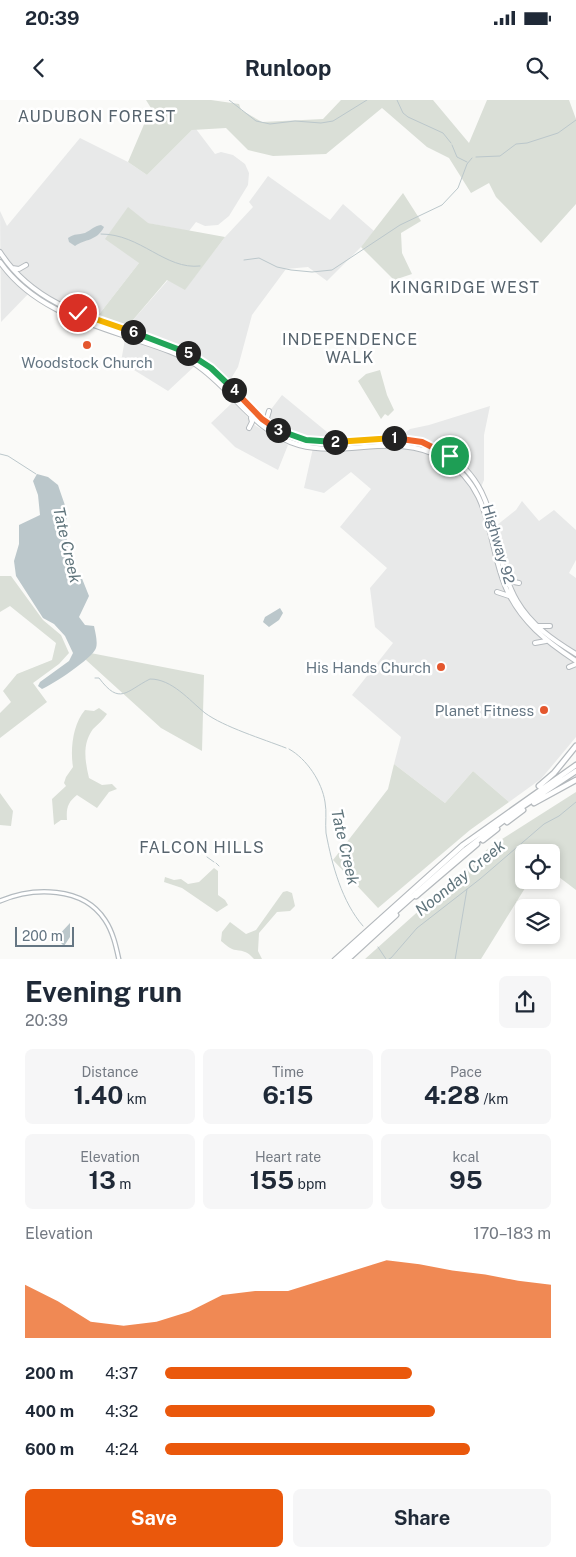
<!DOCTYPE html>
<html lang="en">
<head>
<meta charset="utf-8">
<style>
  :root { --surface:#fff; --page:#f6f6f7; --text:#1f2937; --muted:#747a83; --accent:#ea580c }
  body { margin:0; font-family:"Public Sans",sans-serif; background:var(--page); color:var(--text); height:100vh; display:flex; flex-direction:column; font-size:19px; white-space:nowrap }
  * { box-sizing:border-box; margin:0 }
  p { font-size:16px; color:var(--muted) }
  .icon { flex:none; width:28px; height:28px; fill:none; stroke:currentColor; stroke-width:2; stroke-linecap:round; stroke-linejoin:round }
  .map { position:relative; height:859px; overflow:hidden }
  .drawer { display:flex; flex-direction:column; background:var(--surface); flex:1 }
  .drawer>* { flex:none }
  .controls { position:absolute; left:515px; top:744px; display:grid; gap:10px }
  .controls a { display:grid; place-items:center; width:45px; height:45px; border-radius:8px; background:var(--surface); box-shadow:0 2px 8px #0003; font-size:25px }
  .scale { position:absolute; left:15px; bottom:12px; width:59px; box-sizing:border-box; padding-left:5px; border:2px solid #657683; border-top:0; font-size:14px; line-height:18px; white-space:nowrap; color:#657683; -webkit-text-stroke:4px #fff; paint-order:stroke }
  .pin { position:absolute; display:grid; place-items:center; width:42px; height:42px; color:#fff; margin:-21px; border:2px solid #fff; border-radius:50%; box-shadow:0 1px 5px #0007 }
  .km { position:absolute; width:25px; height:25px; margin:-12px; border-radius:50%; background:#222; color:#fff; font-size:14px; line-height:25px; text-align:center }
  .round { display:grid; place-items:center; flex:none; width:52px; height:52px; border-radius:8px; background:var(--page) }
  .head { display:flex; align-items:center; justify-content:space-between; height:85px; padding:0 25px }
  h1 { font-size:28px; font-weight:700; line-height:38px }
  .stats { display:grid; grid-template-columns:repeat(3,1fr); gap:8px; height:85px; padding:5px 25px }
  .stats div { display:grid; align-content:center; border-radius:8px; background:var(--page); text-align:center }
  .stats b { font-size:25px; font-weight:700 }
  .stats small { font-size:14px; font-weight:400 }
  .stats p { font-size:14px }
  .chart { height:140px; padding:10px 25px }
  .chart p { display:flex; justify-content:space-between }
  .chart svg { width:100%; height:90px; margin-top:5px; fill:var(--accent); opacity:.7 }
  .cta { display:flex; gap:10px; margin-top:auto; padding:10px 25px }
  .cta a { flex:1; height:58px; border-radius:8px; background:var(--accent); color:#fff; font-size:20px; font-weight:700; line-height:58px; text-align:center }
  .cta a+a { background:var(--page); color:var(--text) }
  ul { padding:0 25px; list-style:none; font-size:16px }
  li { display:grid; grid-template-columns:80px 60px 1fr; align-items:center; height:38px }
  li i { height:12px; border-radius:6px; background:var(--accent) }
  .status { display:flex; justify-content:space-between; align-items:center; height:35px; padding:0 25px; background:var(--surface); direction:ltr }
  .status svg { height:14px; fill:currentColor }
  header { display:flex; justify-content:space-between; align-items:center; height:65px; padding:0 25px; background:var(--surface); font-size:22px; font-weight:700 }
  .map>svg:first-child { display:block }
  .built { fill:#e8e9e9 }
  .green { fill:#dadfd7 }
  .water { fill:#bbc7cb }
  .lines { fill:none; stroke-linecap:round; stroke-linejoin:round }
  .stream { stroke:#bbc7cb; stroke-width:1 }
  .secondary-casing { stroke:#b3babf; stroke-width:5.5 }
  .primary-casing { stroke:#b5babe; stroke-width:6 }
  .highway-casing { stroke:#b4b9bd; stroke-width:7 }
  .secondary { stroke:#fff; stroke-width:3 }
  .primary { stroke:#fff; stroke-width:4 }
  .highway { stroke:#fff; stroke-width:4.5 }
  .split-1-casing { stroke:#fff; stroke-width:10 }
  .split-2-casing { stroke:#fff; stroke-width:10 }
  .split-3-casing { stroke:#fff; stroke-width:10 }
  .split-4-casing { stroke:#fff; stroke-width:10 }
  .split-5-casing { stroke:#fff; stroke-width:10 }
  .split-6-casing { stroke:#fff; stroke-width:10 }
  .split-7-casing { stroke:#fff; stroke-width:10 }
  .split-1 { stroke:#f0652b; stroke-width:6 }
  .split-2 { stroke:#f5b400; stroke-width:6 }
  .split-3 { stroke:#22a559; stroke-width:6 }
  .split-4 { stroke:#f0652b; stroke-width:6 }
  .split-5 { stroke:#22a559; stroke-width:6 }
  .split-6 { stroke:#22a559; stroke-width:6 }
  .split-7 { stroke:#f5b400; stroke-width:6 }
  .poi-dot { fill:#e4572e; stroke:#fff; stroke-width:2 }
  .labels { text-anchor:middle; dominant-baseline:central; stroke-width:5; stroke-linejoin:round; paint-order:stroke }
  .poi-label { font-size:15px; fill:#657683; stroke:#fff; text-anchor:end }
  .street-label { font-size:15px; fill:#657683; stroke:#fff }
  .neighbourhood-label { font-size:16px; letter-spacing:1px; fill:#57646e; stroke:#fff }
  .water-label { font-size:16px; font-style:italic; fill:#60757c; stroke:#fff }
</style>
</head>
<body>
<div class="status"><b>20:39</b><svg viewBox="0 0 49 12"><path d="M0 12V9h3v3zM5 12V6h3v6zM10 12V3h3v9zM15 12V0h3v12zM26 1h20v11H26zM47 4h2v5h-2z"/></svg></div>
<header><svg class="icon" aria-label="back" viewBox="0 0 24 24"><path d="M15 5l-7 7 7 7"/></svg>Runloop<svg class="icon" aria-label="search" viewBox="0 0 24 24"><circle cx="10" cy="10" r="6"/><path d="M15 15l6 6"/></svg></header>
<div class="map">
<svg width="576" height="860" viewBox="0 0 576 860">
  <rect width="100%" height="100%" fill="#fafaf8"/>
  <path class="built" d="M196 29 215 54 221 52 233 55 245 64 249 73 248 85 229 116 218 125 205 126 196 122 189 131 147 123 128 108 139 163 97 217 69 209 32 190 1 222 0 111 7 126 80 38 128 62 147 75 192 30Z
    M268 76 330 120 343 104 374 131 361 147 327 181 308 167 286 169 252 215 238 267 226 287 199 262 168 291 121 262 127 227 168 180 185 189 225 137 253 107 249 102Z
    M282 295 327 332 331 347H407L409 338 406 332 410 329 429 325 490 306 484 335V380L479 392 495 415 497 425 516 410 522 401 539 421 554 410 576 430V460L569 473 576 478V637L541 679 509 702 473 671 445 703 394 664 401 637 352 595 393 543 375 527 370 488 387 468 340 427 371 389 351 372 324 393 304 388 313 348 282 340 259 325Z
    M233 302 256 326 288 345 278 370 235 347 211 323Z"/>
  <path class="green" d="M146 0H211L239 4 241 10 262 22 323 19 341 0H433L469 43 487 0H569L576 19V104L541 143 496 97 489 83 471 93 449 58 427 47 382 8 326 54 273 56 248 50 226 28 192 30 147 75 128 62 151 8Z
    M403 93 421 121 401 133 402 153 412 174 394 180 361 147Z
    M128 107 148 123 225 137 185 190 167 180 127 227 97 217 139 163 105 139Z
    M380 270 387 295 394 310 388 316 385 314 381 319 358 281 366 274Z
    M0 476H11L43 520 61 535 69 553 59 564 33 583 47 602 0 638V613L11 602 3 591 17 574 52 560 56 543 10 506 0 512Z
    M75 550 204 575 202 651 161 628Z
    M99 608 107 614C103 620 98 624 93 629 82 644 85 661 89 678L102 685 112 684 117 689 109 692 97 708 77 695C68 702 66 708 67 720H61L54 725 52 699 66 686 64 683 66 677 73 667C70 649 73 624 85 610L94 611Z
    M394 664 445 703 473 671 509 702 470 730 378 808 333 760 388 689Z
    M576 692V790L551 771V752H524V780H530L481 859H365L491 746Z
    M0 693 13 711 11 726 0 725Z
    M214 768 218 771V795L225 800 228 805 217 812 182 788 164 782 165 777 174 780 181 779 188 784 199 782Z
    M287 791 292 793 295 806 290 811 277 812 259 833 258 851 262 859H254C248 852 244 851 236 850 231 850 225 844 221 841L222 832 230 822 246 834 256 830 283 792Z"/>
  <path class="water" d="M101 125 104 127C97 141 85 139 75 146L69 142 68 138C75 133 78 135 85 133 91 130 94 126 101 125Z
    M37 374 48 377 58 385 60 391 68 414 64 429 68 443V455L72 470 78 479 81 476 89 496 79 517 85 525 94 526C95 531 98 542 96 548 93 558 52 585 42 589L38 586 40 582 69 561 73 553 65 536 54 524 43 518 16 476 14 461 19 444V425L40 415 38 395 33 381Z
    M280 508 283 513 279 520 269 527 263 522 265 517Z
    M70 823V837L64 846 56 838Z"/>
  <g class="lines">
    <path class="stream" d="M229 0 256 21 270 24 295 21 321 23 333 21 367 0
      M397 0 403 13 408 17 443 33 451 43
      M452 45 457 57 467 62
      M476 57 500 56 516 44 527 43 558 33 576 20
      M101 134C141 134 165 170 200 166
      M244 160 259 158 277 167 291 170 312 172 332 170 400 125 442 105 458 88 467 64 472 58
      M0 354 8 356 36 374
      M95 578H99C120 606 126 591 150 579 172 579 189 600 205 613 224 627 263 639 286 648
      M289 649C307 659 322 682 325 702 327 712 325 723 326 733 332 765 342 802 363 826
      M207 757 214 762
      M216 763 219 766
      M378 847 386 859
      M387 860 391 858 417 828 480 779 544 724 559 716 576 702
      M455 860 467 789"/>
    <defs>
      <path id="secondary" d="M0 801C33 787 83 786 105 820 113 832 116 846 119 860"/>
      <path id="primary" d="M0 152C33 204 90 218 145 236 163 242 181 248 197 258 234 282 254 324 298 338 347 354 394 324 443 352 503 385 488 450 517 501 531 525 553 540 576 554
        M0 162C34 210 90 224 143 242 161 248 179 254 195 264 233 289 253 332 299 345 348 358 397 331 444 359 494 390 486 441 506 488 521 522 546 541 576 561
        M12 168 19 169 26 165
        M269 311 267 318 269 323
        M249 328 252 322 251 318
        M509 481 519 483
        M497 492 509 496
        M538 526H550
        M535 543 546 541
        M569 567 576 564"/>
      <path id="highway" d="M539 686 554 673 576 646
        M534 703 576 680
        M507 722 523 710
        M483 740 497 729
        M416 796 477 744
        M335 860 463 745 576 665
        M341 860 465 750 516 711 576 671
        M347 860 396 815"/>
    </defs>
    <use href="#secondary" class="secondary-casing"/>
    <use href="#primary" class="primary-casing"/>
    <use href="#highway" class="highway-casing"/>
    <use href="#secondary" class="secondary"/>
    <use href="#primary" class="primary"/>
    <use href="#highway" class="highway"/>
  </g>
  <g class="lines">
    <defs>
      <path id="split-1" d="M394 338 422 342 450 356"/>
      <path id="split-2" d="M335 342 394 338"/>
      <path id="split-3" d="M278 330 306 340 335 342"/>
      <path id="split-4" d="M234 290 262 319 278 330"/>
      <path id="split-5" d="M188 253 211 268 234 290"/>
      <path id="split-6" d="M133 232 188 253"/>
      <path id="split-7" d="M78 213 133 232"/>
    </defs>
    <use href="#split-1" class="split-1-casing"/>
    <use href="#split-2" class="split-2-casing"/>
    <use href="#split-3" class="split-3-casing"/>
    <use href="#split-4" class="split-4-casing"/>
    <use href="#split-5" class="split-5-casing"/>
    <use href="#split-6" class="split-6-casing"/>
    <use href="#split-7" class="split-7-casing"/>
    <use href="#split-1" class="split-1"/>
    <use href="#split-2" class="split-2"/>
    <use href="#split-3" class="split-3"/>
    <use href="#split-4" class="split-4"/>
    <use href="#split-5" class="split-5"/>
    <use href="#split-6" class="split-6"/>
    <use href="#split-7" class="split-7"/>
  </g>
  <g class="poi-dot">
    <circle cx="87" cy="245" r="5"/>
    <circle cx="441" cy="567" r="5"/>
    <circle cx="544" cy="610" r="5"/>
  </g>
  <g class="labels">
    <g class="poi-label">
      <text x="87" y="262" text-anchor="middle">Woodstock Church</text>
      <text x="431" y="567">His Hands Church</text>
      <text x="534" y="610">Planet Fitness</text>
    </g>
    <g class="street-label">
      <text transform="translate(499 444) rotate(74)">Highway 92</text>
    </g>
    <g class="neighbourhood-label">
      <text x="97" y="16">AUDUBON FOREST</text>
      <text x="465" y="187">KINGRIDGE WEST</text>
      <text x="350" y="239">INDEPENDENCE<tspan x="350" dy="18">WALK</tspan></text>
      <text x="202" y="747">FALCON HILLS</text>
    </g>
    <g class="water-label">
      <text transform="translate(67 445) rotate(77)">Tate Creek</text>
      <text transform="translate(345 747) rotate(77)">Tate Creek</text>
      <text transform="translate(460 778) rotate(-39)">Noonday Creek</text>
    </g>
  </g>
</svg>
<div class="controls">
<a><svg class="icon" aria-label="locate" viewBox="0 0 24 24"><circle cx="12" cy="12" r="6"/><path d="M12 2v4M12 18v4M2 12h4M18 12h4"/></svg></a>
<a><svg class="icon" aria-label="layers" viewBox="0 0 24 24"><path d="M12 4l9 5-9 5-9-5zM3 14l9 5 9-5"/></svg></a>
</div>
<div class="scale">200 m</div>
<div class="pin" style="left:450px;top:356px;background:#1e9e55"><svg class="icon" aria-label="arrive" viewBox="0 0 24 24"><path d="M6 21V4h12l-3 4 3 4H6"/></svg></div>
<div class="pin" style="left:78px;top:213px;background:#d93025"><svg class="icon" aria-label="check" viewBox="0 0 24 24"><path d="M5 12l5 5 9-10"/></svg></div>
<b class="km" style="left:394px;top:338px">1</b>
<b class="km" style="left:335px;top:342px">2</b>
<b class="km" style="left:278px;top:330px">3</b>
<b class="km" style="left:234px;top:290px">4</b>
<b class="km" style="left:188px;top:253px">5</b>
<b class="km" style="left:133px;top:232px">6</b>
</div>
<section class="drawer">
<div class="head"><div><h1>Evening run</h1><p>20:39</p></div><a class="round"><svg class="icon" aria-label="share" viewBox="0 0 24 24"><path d="M12 15V3M7 8l5-5 5 5M5 13v7h14v-7"/></svg></a></div>
<div class="stats">
<div><p>Distance</p><b>1.40<small> km</small></b></div>
<div><p>Time</p><b>6:15</b></div>
<div><p>Pace</p><b>4:28<small> /km</small></b></div>
</div>
<div class="stats">
<div><p>Elevation</p><b>13<small> m</small></b></div>
<div><p>Heart rate</p><b>155<small> bpm</small></b></div>
<div><p>kcal</p><b>95</b></div>
</div>
<div class="chart"><p><span>Elevation</span>170–183 m</p>
<svg viewBox="0 0 160 44" preserveAspectRatio="none"><path d="M0 44V18L10 26L20 36L30 38L40 36L50 31L60 23L70 21L80 21L90 16L100 11L110 6L120 8L130 11L140 13L150 16L160 18V44z"/></svg>
</div>
<ul>
<li><b>200 m</b>4:37<i style="width:64%"></i></li>
<li><b>400 m</b>4:32<i style="width:70%"></i></li>
<li><b>600 m</b>4:24<i style="width:79%"></i></li>
</ul>
<div class="cta"><a>Save</a><a>Share</a></div>
</section>
</body>
</html>
